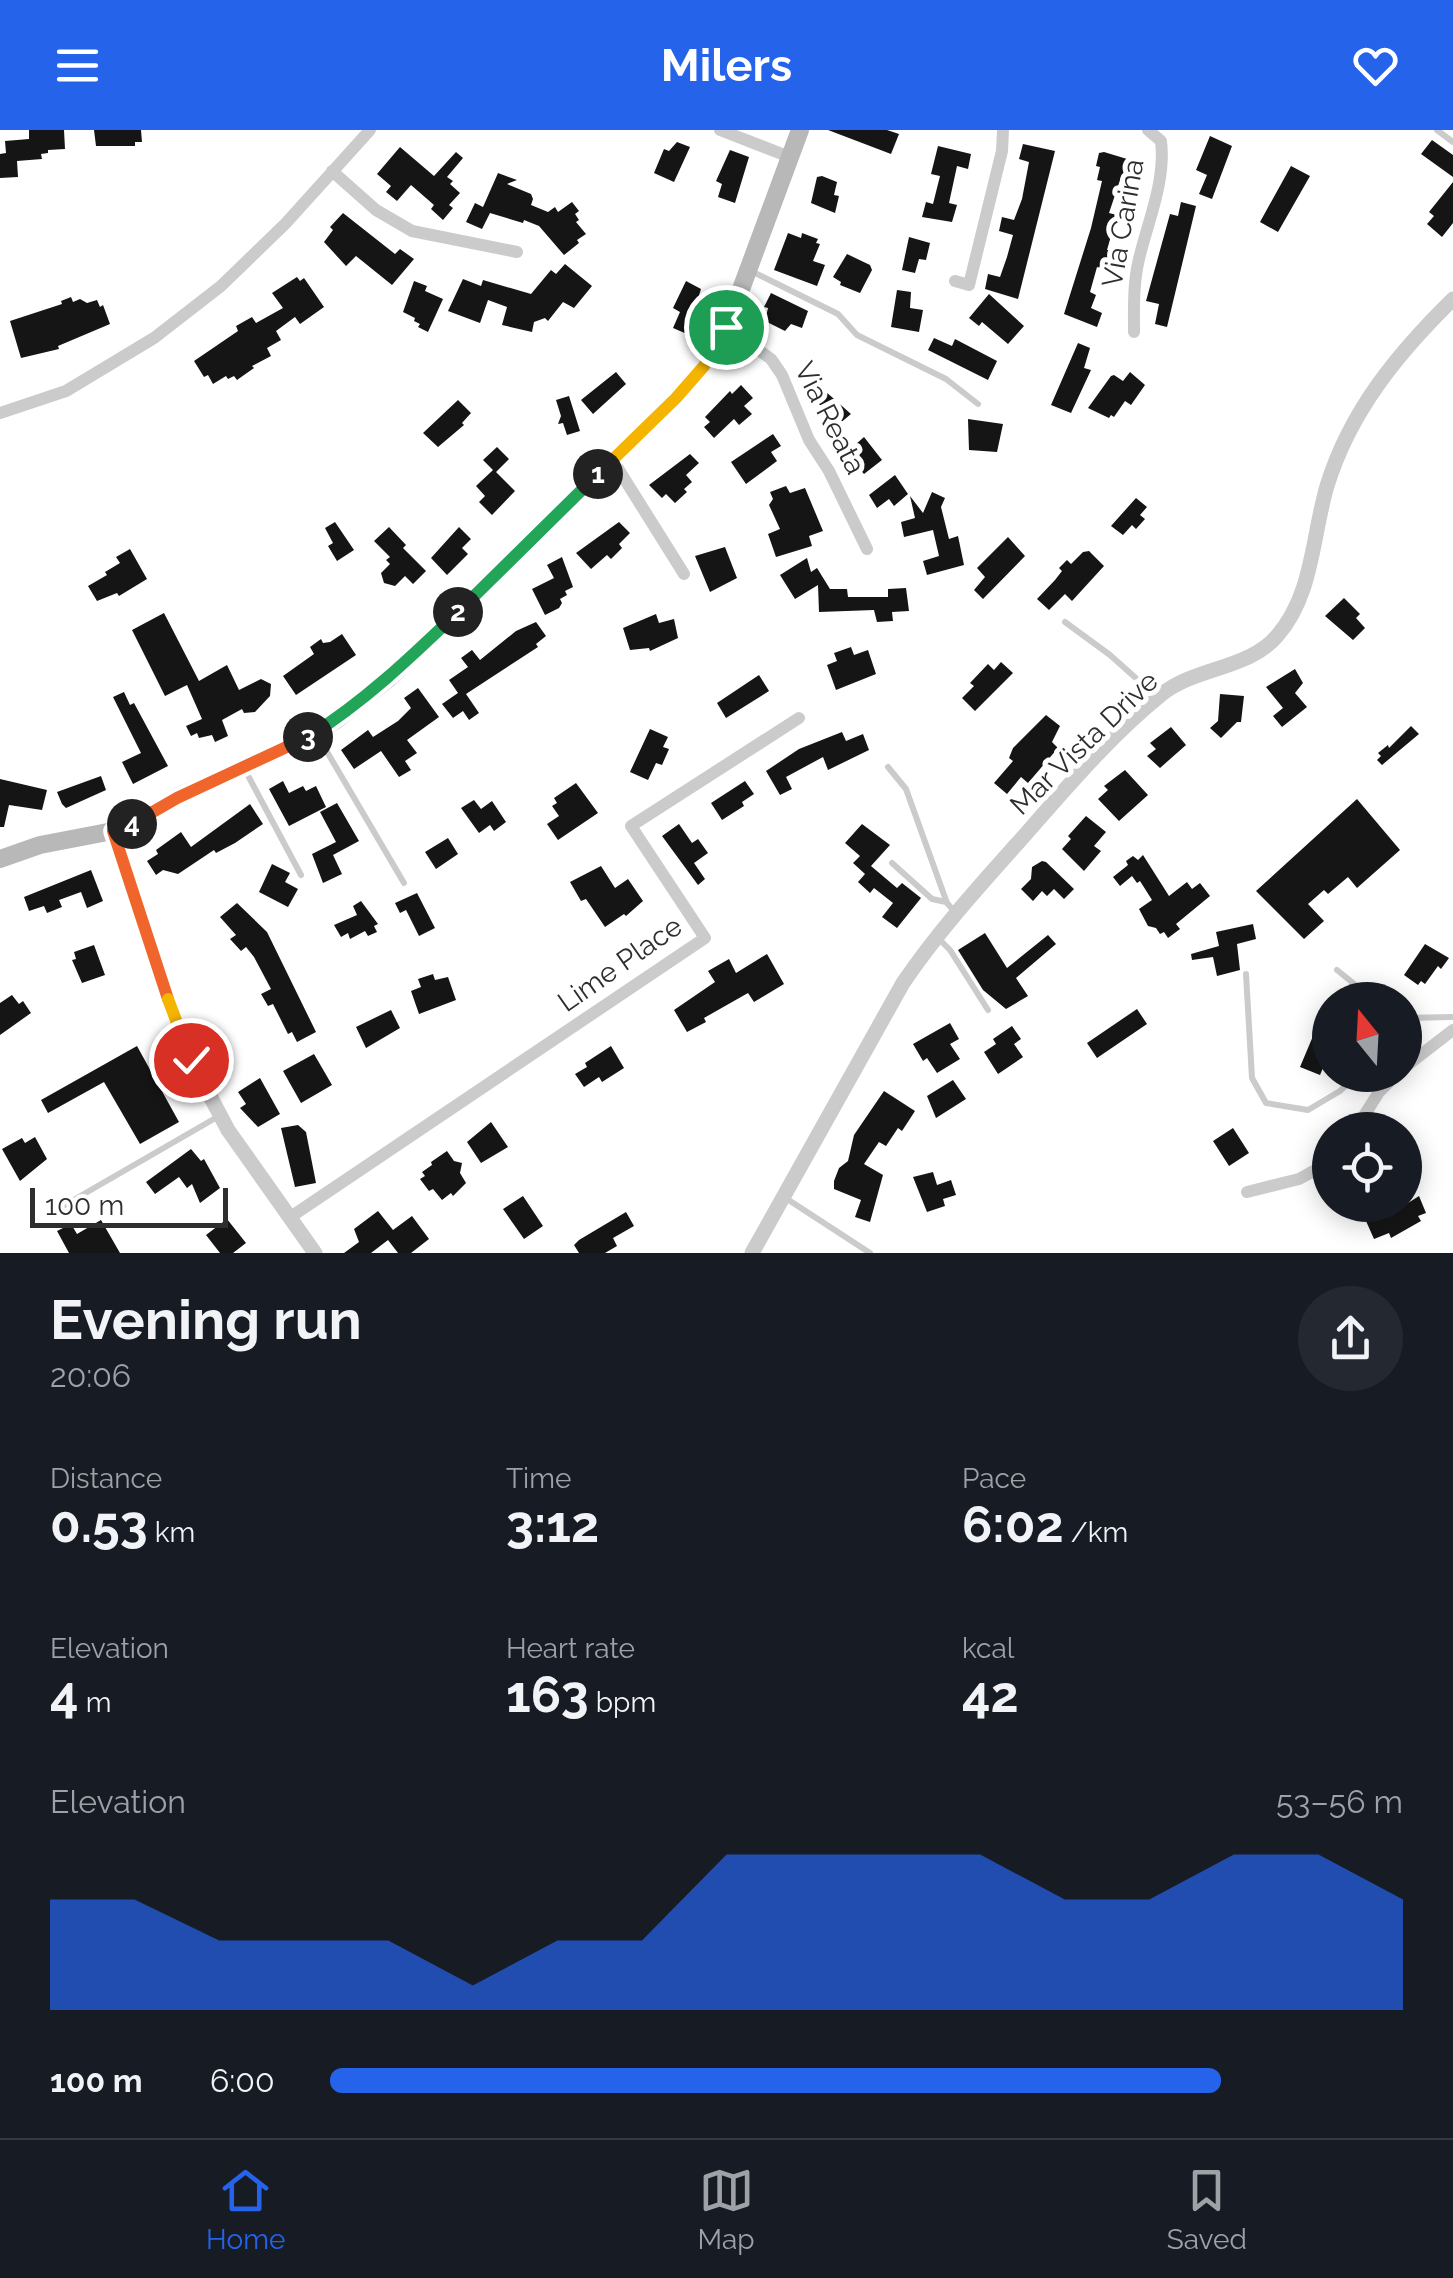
<!DOCTYPE html>
<html lang="en">
<head>
<meta charset="utf-8">
<style>
  :root { --surface:#171b24; --page:#242831; --text:#f1f3f6; --muted:#9ea1a6; --line:#363941; --accent:#2563eb }
  body { margin:0; font-family:Raleway,sans-serif; background:var(--page); color:var(--text); height:100vh; display:flex; flex-direction:column; font-size:38px; white-space:nowrap }
  * { box-sizing:border-box; margin:0 }
  p { font-size:32px; color:var(--muted) }
  .icon { flex:none; width:55px; height:55px; fill:none; stroke:currentColor; stroke-width:2; stroke-linecap:round; stroke-linejoin:round }
  .map { position:relative; height:1123px; overflow:hidden }
  .drawer { display:flex; flex-direction:column; background:var(--surface); flex:1 }
  .drawer>* { flex:none }
  .needle { width:65px; rotate:342deg }
  .fabs { position:absolute; left:1312px; top:852px; display:grid; gap:20px }
  .fabs a { display:grid; place-items:center; width:110px; height:110px; border-radius:50%; background:var(--surface); box-shadow:0 5px 25px #0003; font-size:50px }
  .scale { position:absolute; left:30px; bottom:25px; width:198px; box-sizing:border-box; padding-left:10px; border:5px solid #2e2e2e; border-top:0; font-size:28px; line-height:35px; white-space:nowrap; color:#2e2e2e; -webkit-text-stroke:8px #fff; paint-order:stroke }
  .pin { position:absolute; display:grid; place-items:center; width:85px; height:85px; color:#fff; margin:-42px; border:5px solid #fff; border-radius:50%; box-shadow:0 2px 10px #0007 }
  .km { position:absolute; width:50px; height:50px; margin:-25px; border-radius:50%; background:#222; color:#fff; font-size:28px; line-height:50px; text-align:center }
  .round { display:grid; place-items:center; flex:none; width:105px; height:105px; border-radius:52px; background:var(--page) }
  .head { display:flex; align-items:center; justify-content:space-between; height:170px; padding:0 50px }
  h1 { font-size:55px; font-weight:700; line-height:75px }
  .metrics { display:grid; grid-template-columns:repeat(3,1fr); gap:15px; height:170px; padding:10px 50px }
  .metrics div { display:grid; align-content:center }
  .metrics b { font-size:50px; font-weight:700 }
  .metrics small { font-size:28px; font-weight:400 }
  .metrics p { font-size:28px }
  .chart { height:280px; padding:20px 50px }
  .chart p { display:flex; justify-content:space-between }
  .chart svg { width:100%; height:180px; margin-top:10px; fill:var(--accent); opacity:.7 }
  ul { padding:0 50px; list-style:none; font-size:32px }
  li { display:grid; grid-template-columns:160px 120px 1fr; align-items:center; height:75px }
  li i { height:25px; border-radius:12px; background:var(--accent) }
  header { display:flex; justify-content:space-between; align-items:center; height:130px; padding:0 50px; background:var(--accent); color:#fff; font-size:45px; font-weight:700 }
  .tab-bar { display:flex; justify-content:space-around; align-items:center; height:140px; border-top:2px solid var(--line); background:var(--surface); font-size:28px; color:var(--muted) }
  .tab-bar a { display:grid; justify-items:center; gap:5px }
  .tab-bar .on { color:var(--accent) }
  .map>svg:first-child { display:block }
  .building { fill:#151515 }
  .lines { fill:none; stroke-linecap:round; stroke-linejoin:round }
  .service { stroke:#cbcbcb; stroke-width:6 }
  .minor { stroke:#cbcbcb; stroke-width:12 }
  .tertiary { stroke:#cbcbcb; stroke-width:15 }
  .secondary { stroke:#b8b8b8; stroke-width:18 }
  .split-1-casing { stroke:#fff; stroke-width:20 }
  .split-2-casing { stroke:#fff; stroke-width:20 }
  .split-3-casing { stroke:#fff; stroke-width:20 }
  .split-4-casing { stroke:#fff; stroke-width:20 }
  .split-5-casing { stroke:#fff; stroke-width:20 }
  .split-6-casing { stroke:#fff; stroke-width:20 }
  .split-1 { stroke:#f5b400; stroke-width:12 }
  .split-2 { stroke:#22a559; stroke-width:12 }
  .split-3 { stroke:#22a559; stroke-width:12 }
  .split-4 { stroke:#f0652b; stroke-width:12 }
  .split-5 { stroke:#f0652b; stroke-width:12 }
  .split-6 { stroke:#f5b400; stroke-width:12 }
  .labels { text-anchor:middle; dominant-baseline:central; stroke-width:10; stroke-linejoin:round; paint-order:stroke }
  .street-label { font-size:28px; fill:#2e2e2e; stroke:#fff }
</style>
</head>
<body>
<header><svg class="icon" aria-label="menu" viewBox="0 0 24 24"><path d="M4 6h16M4 12h16M4 18h16"/></svg>Milers<svg class="icon" aria-label="heart" viewBox="0 0 24 24"><path d="M12 20l-8-8c-3-5 5-10 8-4 3-6 11-1 8 4z"/></svg></header>
<div class="map">
<svg width="1453" height="1123" viewBox="0 0 1453 1123">
  <rect width="100%" height="100%" fill="#fff"/>
  <path class="building" d="M29 0H64L65 19 48 20V23L41 24 42 29 17 31 18 47 0 48V24L6 23 5 11 29 9Z
    M94 0H141L142 12H135V16H96Z
    M828 0H887L899 4 891 24Z
    M1210 6 1232 16 1212 69 1199 64 1207 45 1196 40Z
    M1432 10 1453 25V47L1421 24Z
    M677 12 690 17 674 52 654 43 664 19 669 21Z
    M1023 14 1055 21 1018 169 985 159 988 144 1000 147 1007 127 1013 105 999 101 1002 87 1014 90 1022 69 1029 32 1019 29Z
    M938 16 971 24 968 39 957 36 949 73 957 75 952 92 922 87 926 72 933 74 940 46 931 44Z
    M400 17 434 46 456 22 463 28 447 47 453 51 450 54 460 63 449 75 453 78 443 90 431 79 434 75 411 55 397 71 386 62 391 56 377 44Z
    M730 20 749 27 735 73 718 67 722 54 716 51Z
    M1104 22 1137 32 1133 47 1122 44 1109 83 1117 85 1107 120H1110L1105 139 1097 137 1090 162 1096 165 1091 178 1102 183 1097 197 1064 184 1091 98 1102 51 1097 50 1100 37 1096 36 1099 23Z
    M1291 36 1310 46 1278 102 1260 92Z
    M498 43 517 50 507 54 531 64 533 69 531 75 548 82 555 77 558 82 572 72 579 81 575 84 579 90 576 92 586 104 577 110 579 113 564 125 539 96 524 90 523 93 490 83 482 99 466 92 475 73 483 77Z
    M822 46 837 52 834 65 839 66 835 83 811 73 817 47Z
    M1453 52V93L1442 107 1427 94 1434 86 1429 82Z
    M1181 72 1196 76 1167 197 1155 194 1159 174 1146 171 1170 84 1178 86Z
    M343 83 395 124 400 119 414 129 392 155 356 126 346 136 324 112 333 100 330 97Z
    M788 103 801 108 802 103 818 109 816 113 820 114 813 131 825 135 817 156 774 140Z
    M909 107 930 113 926 130 919 129 915 143 902 140Z
    M847 124 870 135 872 140 860 163 840 155 841 152 833 147Z
    M565 134 592 156 574 178 563 172 548 191 545 188 534 192 532 202 502 195 507 177 488 170 480 193 448 181 463 149 481 156 483 150 531 164 551 140 556 144Z
    M297 147 300 151 304 148 324 177 300 194 295 187 276 201 281 210 267 218 271 226 252 236 254 238 237 250 234 246 228 249 226 246 213 254 208 245 204 247 194 231 238 201 236 196 252 187 256 193 283 178 272 163Z
    M414 151 427 156 425 161 443 169 428 202 418 197 420 194 414 191 415 188 403 182Z
    M686 151 701 159 687 204 673 198 680 182 673 178Z
    M897 160 911 162 910 178 923 180 919 202 891 197Z
    M771 163 808 181 802 198 791 194 785 201 765 191 768 178 764 177Z
    M989 164 1024 196 1008 214 982 192 979 196 969 188Z
    M71 167 73 172 80 169 87 173 97 170 100 177 103 175 110 194 58 216 59 219 21 228 10 191 62 174 61 171Z
    M934 208 952 216 955 209 997 231 988 250 928 220Z
    M1078 213 1090 218 1084 238 1091 240 1071 283 1051 275Z
    M616 242 626 254 593 284 581 270Z
    M1130 242 1145 255 1131 275 1125 271 1114 287 1111 285 1109 288 1088 278 1111 246 1114 245 1123 251Z
    M741 255 753 268 744 276 752 284 739 295 734 289 714 308 704 297 710 292 705 287 730 261 732 264Z
    M825 261 851 284 833 299 820 287 826 281 816 271Z
    M569 266 580 301 567 305 563 293 558 294 561 286 556 270Z
    M458 270 471 283 462 293 464 295 438 317 423 303Z
    M968 289 1003 294 997 322 969 320Z
    M773 304 781 316 771 322 777 331 746 354 731 332Z
    M864 307 882 330 864 344 856 335 848 341 839 329Z
    M497 317 509 329 496 342 515 361 492 385 479 372 485 366 476 356 493 340 483 330Z
    M690 324 699 333 686 345 692 352 684 359 687 362 675 373 666 364 662 368 649 355Z
    M895 345 908 364 894 376 889 369 877 378 869 365Z
    M786 356 790 363 805 358 823 401 809 406 812 416 776 427 768 404 780 399 769 375 773 369 770 362Z
    M932 362 945 368 941 377 949 409 958 406 964 435 927 445 923 431 939 426 933 400 904 407 901 392 915 388 910 366 923 383Z
    M1136 368 1147 377 1140 385 1145 389 1136 399 1132 395 1123 405 1111 396Z
    M335 392 354 420 337 431 328 416 333 413 325 398Z
    M619 392 630 403 619 414 622 418 611 429 607 425 591 439 576 423Z
    M389 397 406 415 403 418 426 441 413 454 405 446 395 456 384 453 381 443 390 434 386 430 390 427 374 411Z
    M459 397 471 409 462 418 468 424 447 445 431 428Z
    M1008 407 1025 426 983 469 974 460 985 447 977 438Z
    M725 417 737 448 710 462 695 426Z
    M130 419 147 449 119 466 117 463 97 471 88 456 107 445 105 442 120 433 116 427Z
    M1089 421 1104 436 1072 471 1065 464 1049 480 1037 469 1055 450 1062 441 1059 438 1067 430 1071 434 1083 422Z
    M562 427 573 457 565 461 567 465 560 469 562 473 559 478 545 485 532 459 554 448 547 435Z
    M807 428 811 442 817 438 830 459H847L848 467H888V459L906 458 909 481 892 482 893 491 877 492 874 480 819 482 818 455 795 469 780 445Z
    M1344 468 1360 484 1356 488 1365 498 1353 510 1325 486Z
    M164 483 199 551 227 535 239 560 261 549 271 554 270 566 255 582 244 583 242 579 222 590 228 606 215 612 212 605 199 608 197 603 191 606 186 596 202 589 187 555 165 566 132 500Z
    M656 484 659 493 674 489 678 508 650 521 649 518 630 520 623 498Z
    M536 492 546 506 536 514 538 517 466 564 479 583 469 590 463 581 453 588 442 574 458 563 449 550 468 537 461 528 472 520 480 530 516 501Z
    M342 504 356 525 296 565 283 546 314 524 310 517 321 509 323 513 330 512Z
    M851 517 854 525 868 520 876 544 836 560 827 535 837 531 834 523Z
    M1001 532 1013 543 975 581 962 568 974 556 970 553 988 534 994 540Z
    M1295 539 1303 553 1295 563 1307 577 1282 597 1273 586 1283 578 1266 557Z
    M759 545 769 561 726 588 717 573Z
    M418 558 439 587 407 610 417 623 405 631 411 640 399 647 381 621 354 639 341 620 368 600 373 607 398 591 411 578 404 568Z
    M124 562 130 575 134 573 168 636 133 654 122 632 141 623 113 567Z
    M1220 564 1244 566 1241 592H1237L1221 608 1210 598 1218 591Z
    M1046 585 1060 596 1052 612 1058 618 1028 653 1021 647 1007 664 994 653 1013 631 1009 628 1013 618Z
    M1411 596 1419 604 1382 635 1377 630 1381 626 1378 623 1388 615 1389 618Z
    M1171 597 1186 615 1160 638 1147 626 1156 619 1150 613Z
    M650 599 668 607 663 617 669 619 662 635 656 633 648 650 630 642Z
    M842 602 846 611 863 604 869 620 828 640 823 627 786 647 792 659 780 665 766 641 799 619Z
    M1125 640 1148 665 1119 691 1098 669 1108 660 1104 656Z
    M101 646 106 660 66 678 62 674 57 662Z
    M0 649 47 660 42 680 9 675 4 697H0Z
    M283 651 289 663 303 656 306 661 316 656 326 677 289 696 269 659Z
    M745 651 754 664 742 672 744 676 722 690 711 673Z
    M576 653 598 683 558 710 547 694 559 686 552 676 557 673 554 668Z
    M1357 669 1400 720 1357 758 1348 747 1328 764 1324 760 1308 774 1324 791 1304 809 1256 761Z
    M474 670 481 679 492 671 506 692 494 701 490 695 479 703 461 678Z
    M337 673 359 711 333 725 342 744 323 753 312 724 336 712 320 682Z
    M250 674 263 694 235 713 216 723 214 720 178 744 163 740 156 745 147 731 158 724 156 720 181 702 191 717Z
    M1086 686 1106 702 1094 716 1101 721 1084 741 1062 719 1071 709 1068 706Z
    M679 694 692 713 698 709 708 723 694 733 705 749 698 755 662 706Z
    M862 694 890 715 871 736 897 758 902 753 921 768 897 798 882 787 893 773 874 758 870 763 858 752 865 744 853 733 860 726 845 713Z
    M448 708 458 724 436 739 425 722Z
    M1143 725 1169 766 1187 752 1192 759 1200 753 1210 766 1176 794 1180 799 1168 808 1164 802 1160 804 1156 798 1148 796 1139 779 1152 770 1140 751 1137 753 1132 746 1120 756 1113 747 1128 735 1126 731 1133 726 1138 730Z
    M1042 731 1046 732 1074 759 1064 769 1054 759 1047 766 1042 761 1033 771 1021 759 1031 749 1032 737Z
    M272 734 290 743 285 752 298 759 288 777 259 762Z
    M601 736 615 758 628 749 643 771 626 786 624 784 605 797 586 769 581 771 570 752Z
    M91 740 103 771 87 778 81 762 59 770 62 777 47 783 44 776 29 781 24 767Z
    M417 763 435 798 419 806 406 780 400 783 395 773Z
    M361 771 378 794 374 796 377 802 368 806 365 801 350 809 348 803 341 807 334 795 357 785 353 776Z
    M237 773 267 802 316 902 297 912 292 902 288 904 273 874 268 876 261 864 271 859 254 827 246 817 241 821 230 809 236 805 220 787Z
    M1253 794 1256 809 1237 814 1240 840 1217 846 1213 827 1192 830 1191 824 1219 816 1216 802Z
    M985 803 1007 838 1048 805 1056 814 1016 848 1028 866 1006 879 983 860 958 820Z
    M1425 814 1449 828 1441 839 1438 836 1425 854 1421 851 1418 855 1404 845Z
    M94 815 105 845 82 853 72 830 76 829 74 822Z
    M767 824 784 854 754 872 748 863 704 888 706 892 687 902 674 880 715 852 708 841 729 829 736 843Z
    M433 844 435 850 448 847 456 870 419 884 411 861 421 857 418 849Z
    M12 865 19 874 23 871 31 883 0 905V873Z
    M1137 879 1147 894 1097 928 1087 913Z
    M391 880 400 898 366 918 356 897Z
    M950 893 959 909 950 914 960 929 937 943 927 928 923 931 913 914Z
    M1012 896 1021 909 1014 914 1023 927 998 944 984 922 996 914 993 909Z
    M1316 899 1330 904V921L1320 945 1300 937Z
    M137 916 179 992 140 1014 104 952 48 983 41 970Z
    M611 916 624 938 602 952 599 947 584 957 575 944 587 937 585 933Z
    M314 924 332 955 301 973 283 941Z
    M260 948 280 984 258 997 240 978 246 974 238 962Z
    M953 950 966 969 936 988 927 966Z
    M884 961 915 981 902 1001 898 998 886 1016 879 1012 864 1034 883 1045 870 1092 855 1087 861 1070 834 1059V1051L839 1038 848 1031 854 1005Z
    M491 992 508 1017 481 1033 467 1012Z
    M298 995 306 1002 316 1053 295 1057 281 998Z
    M1233 998 1249 1023 1229 1036 1213 1011Z
    M35 1007 47 1029 20 1051 2 1019 22 1008 25 1013Z
    M191 1019 201 1031 204 1029 220 1058 200 1073 192 1054 187 1058 179 1047 155 1064 146 1052Z
    M447 1021 454 1031 462 1033 460 1043 466 1053 453 1066 451 1063 442 1070 433 1059 429 1061 420 1049 425 1046 422 1042 432 1035 431 1032Z
    M933 1042 937 1055 951 1050 956 1065 943 1069 945 1076 927 1082 913 1047Z
    M523 1066 543 1096 524 1109 503 1079Z
    M1419 1066 1426 1083 1418 1086 1421 1091 1391 1108 1389 1103 1374 1109 1362 1082 1378 1075H1405Z
    M378 1081 393 1100 412 1086 429 1109 411 1123H398L388 1110 371 1123H344L359 1112 354 1099Z
    M626 1082 634 1096 613 1108 617 1116 605 1123H579L574 1115 579 1110Z
    M227 1089 246 1113 233 1123H220L206 1105Z
    M101 1090 120 1123H69L57 1101 71 1094 77 1104Z"/>
  <g class="lines">
    <path class="service" d="M1437 0 1453 12
      M749 140 838 184 857 205 946 249 978 274
      M1065 492 1110 525 1157 567
      M316 603 404 753
      M888 637 906 659 947 773 955 782
      M244 638 301 745
      M892 733 932 769 946 772
      M937 807 950 820 988 880
      M1337 840 1374 870
      M1246 844 1252 948 1266 973 1308 980 1340 961 1357 945
      M1405 888 1453 887
      M1405 920 1421 924
      M784 1067 870 1123
      M51 1083 219 986"/>
    <path class="minor" d="M720 0 790 27
      M332 41 376 80 412 101 517 122
      M955 151 969 155 1002 21 1003 0
      M727 197 771 229 782 245 809 310 829 341 867 419
      M1134 202C1134 177 1133 154 1139 129 1148 91 1166 50 1161 11L1148 0
      M0 283 66 261 154 208 221 156 286 93 370 0
      M612 329 684 444
      M1405 937 1453 900
      M1355 1000 1379 962 1396 945
      M1247 1062 1299 1049 1330 1032
      M289 1088 705 808 631 696 799 588"/>
    <path class="tertiary" d="M113 701 189 926 228 1000 315 1123
      M752 1123 903 853C939 800 982 753 1024 706 1067 657 1111 605 1162 564 1196 537 1249 539 1277 506 1313 465 1312 407 1327 356 1350 281 1398 223 1453 169"/>
    <path class="secondary" d="M0 729 40 715 113 701 135 693 177 667 301 611 336 590 388 549 676 269 704 236 727 197 800 0"/>
  </g>
  <g class="lines">
    <defs>
      <path id="split-1" d="M598 344 676 268 704 236 726 197"/>
      <path id="split-2" d="M458 482 598 344"/>
      <path id="split-3" d="M308 607C364 572 410 528 458 482"/>
      <path id="split-4" d="M132 694 177 668 308 607"/>
      <path id="split-5" d="M132 694 113 701 168 869"/>
      <path id="split-6" d="M168 869 191 930"/>
    </defs>
    <use href="#split-1" class="split-1-casing"/>
    <use href="#split-2" class="split-2-casing"/>
    <use href="#split-3" class="split-3-casing"/>
    <use href="#split-4" class="split-4-casing"/>
    <use href="#split-5" class="split-5-casing"/>
    <use href="#split-6" class="split-6-casing"/>
    <use href="#split-1" class="split-1"/>
    <use href="#split-2" class="split-2"/>
    <use href="#split-3" class="split-3"/>
    <use href="#split-4" class="split-4"/>
    <use href="#split-5" class="split-5"/>
    <use href="#split-6" class="split-6"/>
  </g>
  <g class="labels">
    <g class="street-label">
      <text transform="translate(1123 93) rotate(-80)">Via Carina</text>
      <text transform="translate(830 288) rotate(63)">Via Reata</text>
      <text transform="translate(1084 613) rotate(-44)">Mar Vista Drive</text>
      <text transform="translate(620 834) rotate(-35)">Lime Place</text>
    </g>
  </g>
</svg>
<div class="fabs">
<a><svg class="needle" viewBox="-14 -14 28 28"><path d="M0-13l5 13h-10z" fill="#e53935"/><path d="M0 13l5-13h-10z" fill="#9ea1a6"/></svg></a>
<a><svg class="icon" aria-label="locate" viewBox="0 0 24 24"><circle cx="12" cy="12" r="6"/><path d="M12 2v4M12 18v4M2 12h4M18 12h4"/></svg></a>
</div>
<div class="scale">100 m</div>
<div class="pin" style="left:726px;top:197px;background:#1e9e55"><svg class="icon" aria-label="arrive" viewBox="0 0 24 24"><path d="M6 21V4h12l-3 4 3 4H6"/></svg></div>
<div class="pin" style="left:191px;top:930px;background:#d93025"><svg class="icon" aria-label="check" viewBox="0 0 24 24"><path d="M5 12l5 5 9-10"/></svg></div>
<b class="km" style="left:598px;top:344px">1</b>
<b class="km" style="left:458px;top:482px">2</b>
<b class="km" style="left:308px;top:607px">3</b>
<b class="km" style="left:132px;top:694px">4</b>
</div>
<section class="drawer">
<div class="head"><div><h1>Evening run</h1><p>20:06</p></div><a class="round"><svg class="icon" aria-label="share" viewBox="0 0 24 24"><path d="M12 15V3M7 8l5-5 5 5M5 13v7h14v-7"/></svg></a></div>
<div class="metrics">
<div><p>Distance</p><b>0.53<small> km</small></b></div>
<div><p>Time</p><b>3:12</b></div>
<div><p>Pace</p><b>6:02<small> /km</small></b></div>
</div>
<div class="metrics">
<div><p>Elevation</p><b>4<small> m</small></b></div>
<div><p>Heart rate</p><b>163<small> bpm</small></b></div>
<div><p>kcal</p><b>42</b></div>
</div>
<div class="chart"><p><span>Elevation</span>53–56 m</p>
<svg viewBox="0 0 160 44" preserveAspectRatio="none"><path d="M0 44V17L10 17L20 27L30 27L40 27L50 38L60 27L70 27L80 6L90 6L100 6L110 6L120 17L130 17L140 6L150 6L160 17V44z"/></svg>
</div>
<ul>
<li><b>100 m</b>6:00<i style="width:83%"></i></li>
</ul>
</section>
<nav class="tab-bar">
<a class="on"><svg class="icon" aria-label="home" viewBox="0 0 24 24"><path d="M3 11l9-7 9 7M6 9v11h12V9"/></svg>Home</a>
<a><svg class="icon" aria-label="map" viewBox="0 0 24 24"><path d="M3 6l6-2 6 2 6-2v14l-6 2-6-2-6 2zM9 4v14M15 6v14"/></svg>Map</a>
<a><svg class="icon" aria-label="saved" viewBox="0 0 24 24"><path d="M7 4h10v16l-5-4-5 4z"/></svg>Saved</a>
</nav>
</body>
</html>
